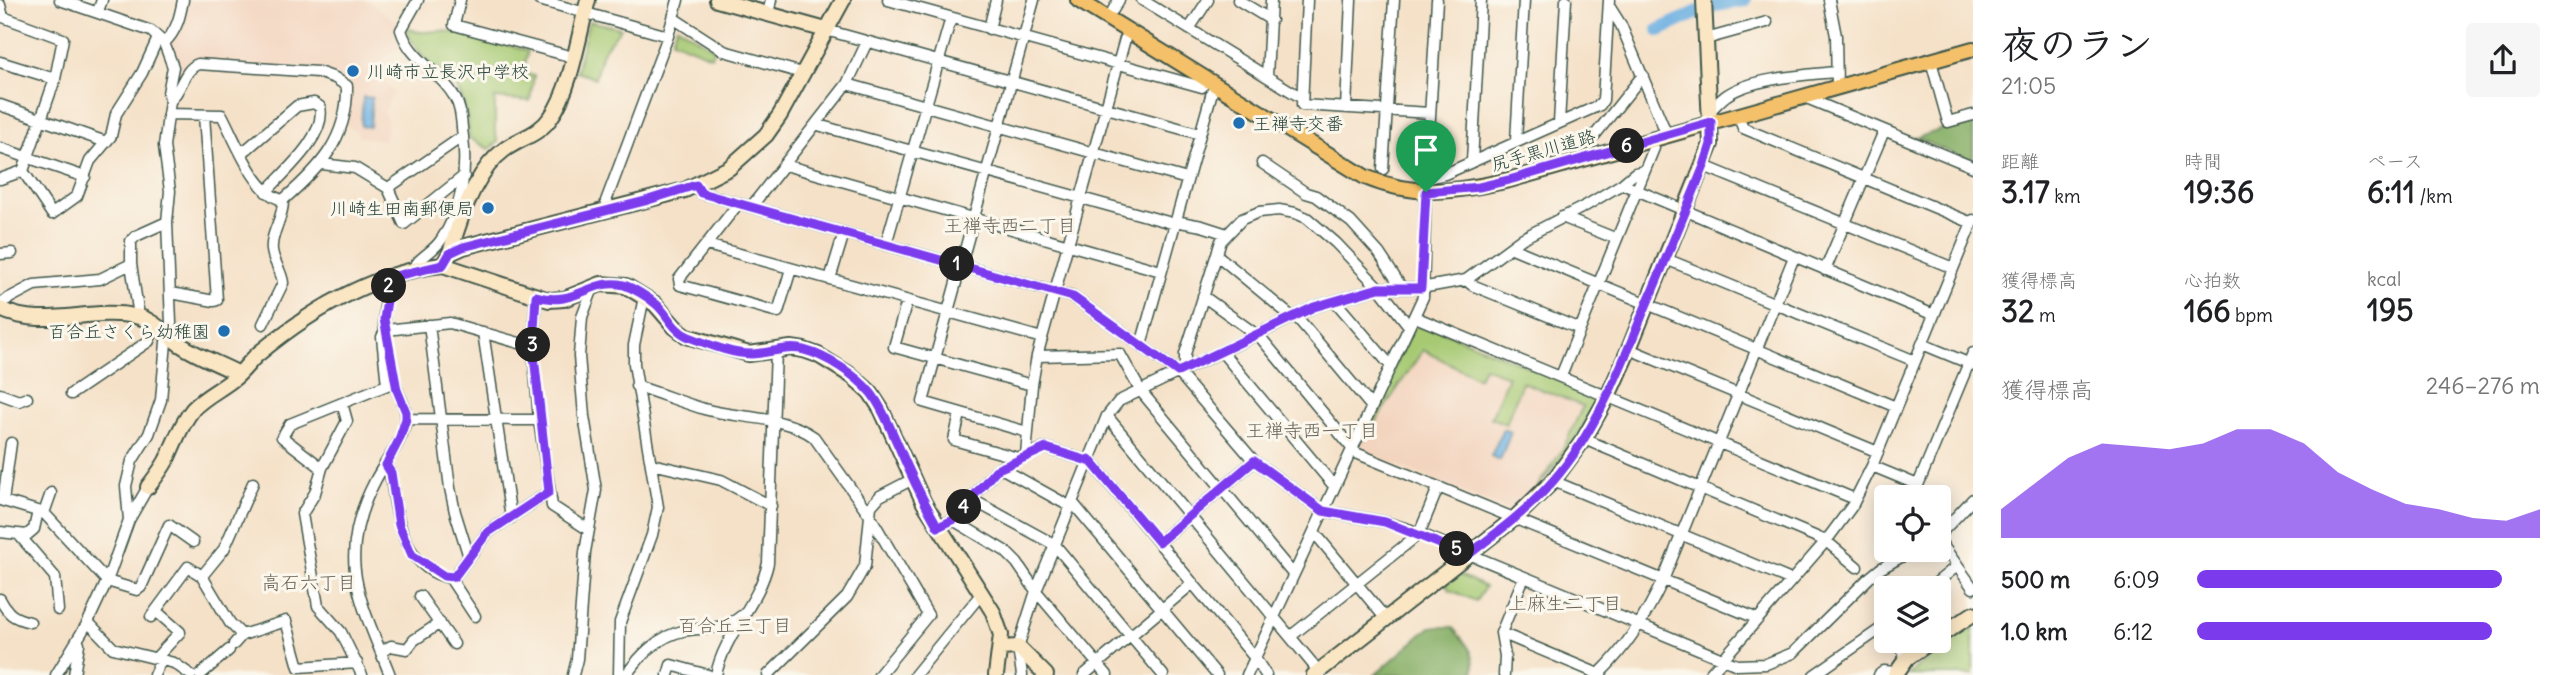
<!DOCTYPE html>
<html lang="ja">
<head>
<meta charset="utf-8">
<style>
  :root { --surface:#fff; --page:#f6f6f6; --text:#202124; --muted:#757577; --accent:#7c3aed }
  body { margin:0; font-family:Delius,"Klee One",sans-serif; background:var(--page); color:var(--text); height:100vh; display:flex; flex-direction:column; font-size:26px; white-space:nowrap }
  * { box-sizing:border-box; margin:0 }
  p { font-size:23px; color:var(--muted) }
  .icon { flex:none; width:38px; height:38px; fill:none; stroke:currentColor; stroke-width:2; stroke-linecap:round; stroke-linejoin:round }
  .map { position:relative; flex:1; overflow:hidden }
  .side { display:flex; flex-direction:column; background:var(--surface); width:595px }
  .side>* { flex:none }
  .controls { position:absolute; left:1874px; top:485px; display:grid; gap:14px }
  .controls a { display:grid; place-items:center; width:77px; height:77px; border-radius:7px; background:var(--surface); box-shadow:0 4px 18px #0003; font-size:35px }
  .pin { position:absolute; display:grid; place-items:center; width:60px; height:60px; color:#fff; margin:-72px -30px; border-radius:50% 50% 50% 0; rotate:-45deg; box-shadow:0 0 7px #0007 }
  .pin .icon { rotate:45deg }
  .km { position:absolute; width:35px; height:35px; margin:-18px; border-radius:50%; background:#222; color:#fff; font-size:19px; line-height:35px; text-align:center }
  .round { display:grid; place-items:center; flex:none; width:74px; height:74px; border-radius:7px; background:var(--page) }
  .summary { display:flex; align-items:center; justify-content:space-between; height:119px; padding:0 28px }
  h1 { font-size:38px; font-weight:700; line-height:52px }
  .figures { display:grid; grid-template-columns:repeat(3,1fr); gap:10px; height:119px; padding:7px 28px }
  .figures div { display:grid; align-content:center }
  .figures b { font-size:30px; font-weight:700 }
  .figures small { font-size:19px; font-weight:400 }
  .figures p { font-size:19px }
  .chart { height:196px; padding:14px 28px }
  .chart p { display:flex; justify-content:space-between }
  .chart svg { width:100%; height:126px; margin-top:7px; fill:var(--accent); opacity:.7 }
  ul { padding:0 28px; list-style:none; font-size:23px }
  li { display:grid; grid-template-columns:112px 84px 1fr; align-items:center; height:52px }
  li i { height:18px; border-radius:9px; background:var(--accent) }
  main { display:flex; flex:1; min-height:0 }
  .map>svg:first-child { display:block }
  .built { fill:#f3d4be }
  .green { fill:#a6c972; stroke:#628353; stroke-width:2 }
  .forest { fill:#84ad64; stroke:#52754c; stroke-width:2 }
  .water { fill:#6bafe1; stroke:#45768a; stroke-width:2 }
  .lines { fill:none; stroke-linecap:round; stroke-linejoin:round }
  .river { stroke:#6bafe1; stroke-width:14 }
  .street-casing { stroke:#3f564a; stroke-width:13 }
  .secondary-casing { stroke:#3f564a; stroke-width:18 }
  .primary-casing { stroke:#3f564a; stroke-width:18 }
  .street { stroke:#fff; stroke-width:10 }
  .secondary { stroke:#fbe6c3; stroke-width:14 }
  .primary { stroke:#f4c16a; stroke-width:14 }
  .route-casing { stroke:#fff; stroke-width:14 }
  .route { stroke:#7c3aed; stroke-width:9 }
  .poi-dot { fill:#1f6fb2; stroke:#fbf7ec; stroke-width:2.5 }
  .labels { text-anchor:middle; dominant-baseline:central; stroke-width:6; stroke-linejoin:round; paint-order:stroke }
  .poi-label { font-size:18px; fill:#1f3d34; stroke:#fbf7ec; text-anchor:start }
  .street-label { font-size:18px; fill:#1f3d34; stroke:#fbf7ec }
  .neighbourhood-label { font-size:19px; fill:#6a6459; stroke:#fbf7ec }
</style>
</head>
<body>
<main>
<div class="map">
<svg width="1973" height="675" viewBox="0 0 1973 675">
  <rect width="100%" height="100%" fill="#fbf7ec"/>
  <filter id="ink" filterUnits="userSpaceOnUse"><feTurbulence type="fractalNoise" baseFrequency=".0143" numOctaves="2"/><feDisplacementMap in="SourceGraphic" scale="14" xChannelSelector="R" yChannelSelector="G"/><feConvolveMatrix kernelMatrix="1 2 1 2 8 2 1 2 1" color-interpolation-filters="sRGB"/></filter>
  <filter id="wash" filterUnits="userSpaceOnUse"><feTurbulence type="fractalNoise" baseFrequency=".00686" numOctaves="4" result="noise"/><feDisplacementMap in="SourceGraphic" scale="28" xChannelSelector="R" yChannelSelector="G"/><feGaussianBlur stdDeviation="1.57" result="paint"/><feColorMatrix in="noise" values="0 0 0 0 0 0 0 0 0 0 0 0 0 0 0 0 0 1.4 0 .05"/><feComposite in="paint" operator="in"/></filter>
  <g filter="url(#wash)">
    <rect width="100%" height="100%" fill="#f5e1c8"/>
    <path class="built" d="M187 0H366L381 10 399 24 397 33 403 44 373 67 394 93 384 111 387 122 385 140 358 137 357 131 345 126 350 83 324 69 195 60 190 64 173 94 169 43Z
      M1415 323 1599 396 1543 482 1513 511H1509L1358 449 1357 445Z"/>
    <path class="green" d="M589 21 621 28 602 52 595 78 576 72Z
      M677 26 715 49 711 56 672 40Z
      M407 28C424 35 423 31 440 31 448 31 450 34 457 31L528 51 523 73 534 76 530 101 495 98V132L498 142 489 149 469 138C468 116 465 97 451 80 445 73 435 69 428 62 419 53 412 42 406 30Z
      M1420 322 1599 396V399L1564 456 1534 491 1563 449 1583 406 1522 382 1506 424 1491 418 1508 376 1484 367 1478 378 1423 350 1363 440 1360 439 1415 323Z
      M1458 574 1485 587 1476 601 1450 590 1446 584Z
      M1973 627V675H1908L1941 647Z"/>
    <path class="forest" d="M1973 119V162L1916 138Z
      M1430 627H1452C1465 642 1478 654 1473 675H1375Z"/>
    <path class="water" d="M363 97 372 98 370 127 361 126Z
      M1503 429 1511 432 1500 460 1491 456Z"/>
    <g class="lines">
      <path class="river" d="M1710 6 1744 0
        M1659 30 1698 12"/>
    </g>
  </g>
  <g filter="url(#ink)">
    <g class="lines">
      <defs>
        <path id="street" d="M60 0 151 31 164 43 173 67 168 93 170 101 164 146 170 191 167 222 171 323 166 342 161 400 149 434 132 461 126 486 129 520
          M460 0 454 25 573 57
          M539 0 668 36
          M888 0 1202 87
          M1142 0 1302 98
          M1238 0 1271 20
          M1307 0 1302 105 1430 113
          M1829 0 1836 36 1837 87
          M0 5 3 17 63 39 55 79 23 171 52 214 77 196 90 161 111 136 116 114 142 73 158 38
          M1609 6 1621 25 1667 135
          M1113 10 1119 0
          M98 11 102 0
          M768 14 771 0
          M673 18 724 51 802 73
          M989 29 996 0
          M1189 29 1208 0
          M826 30 1200 134
          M1706 39 1767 22
          M164 43C177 31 180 16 183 0
          M1931 61 1948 122 1973 115
          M0 62 55 79
          M1267 76 1271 0
          M847 84 1187 179
          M1804 97 1973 167
          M170 101C181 91 184 69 198 64L318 72 335 78 347 86C348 139 320 168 283 200 284 218 270 233 272 250 273 262 282 271 283 283L263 324
          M0 105 106 142
          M1346 108 1351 0
          M1711 110C1716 105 1721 99 1727 95 1752 78 1806 75 1835 72
          M168 114 222 115C235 139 255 195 283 200
          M1738 115 1743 128 1972 223
          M1559 123 1566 0
          M818 125 1175 224
          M1516 141 1524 0
          M1580 144 1595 135 1643 75
          M0 148 85 177
          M241 151 247 149 297 106 314 103 320 107C327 136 284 172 266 192
          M1472 161 1481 0
          M1262 163 1306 193 1316 196 1351 222 1379 253 1402 288
          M322 164 355 168 388 188 404 224 464 176
          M785 165 1161 271
          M1704 166 1953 268
          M1383 169 1394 0
          M0 179 23 171
          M1426 179 1445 174 1600 105 1603 100 1609 0
          M1622 184 1934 315
          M696 185 701 193 1073 297 1178 372 1254 461 1323 511 1385 522 1411 530 1737 665 1766 664 1793 653 1869 578 1880 569 1913 550
          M388 188 463 136
          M738 204 679 279 680 285 778 312 791 269
          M751 207 847 84 867 42
          M613 209 606 201 668 36 678 0
          M1562 217 1617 239
          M1175 221 1202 226 1227 234
          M886 244 951 18
          M707 245 1042 338
          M1512 248 1896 407
          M0 254 12 253
          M1217 255 1292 317
          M1666 259 1915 361
          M1825 270 1884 131
          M413 271C417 257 433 253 441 240 462 210 467 172 463 137 461 122 462 109 454 96 439 70 410 60 401 30L418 0
          M830 279 844 233
          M1466 280 1472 285 1580 329
          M171 293 214 301 217 300 204 115
          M536 296 533 347 539 420 552 506 589 530
          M1203 296 1261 338 1356 453 1758 619
          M907 301 894 347 1032 385
          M1335 301 1390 365
          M0 303 34 285 100 279 131 264
          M139 316 131 264V241L136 236 167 222
          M1296 316 1371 406
          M1415 317 1855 499
          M429 325 450 488 455 512 469 557
          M483 332 511 518
          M1922 344 1973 365
          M1141 345 1212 92
          M1629 349 1878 452
          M1222 352 1334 486
          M1037 356 1120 354 1140 390 1293 574
          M1185 368V354L1221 241 1242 219 1259 212 1279 210 1295 213 1307 218 1336 243 1379 288 1409 326
          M1561 376 1654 148
          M636 386C659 393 681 402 704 409 738 419 784 415 814 437L869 514 928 615 879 675
          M0 394 19 401 27 398
          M71 394 149 341 155 326
          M342 403 347 421 322 468 315 493 302 514 318 606 341 632 362 675
          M960 414 954 440 1018 458
          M1107 416 1321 674
          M406 419 539 420
          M1027 432 923 402 1034 0
          M1584 439 1826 541 1857 567
          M1026 455 1032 385 1037 356 1125 39
          M1089 459 1255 658 1266 675
          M652 464 721 480 771 506
          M386 465C392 475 392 485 394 497 399 531 411 570 450 578L454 577 487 533 549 492
          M1872 466 1918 485 1973 353
          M322 468 282 437 290 424 387 385 382 337 386 330 450 323 533 347
          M1001 468 1071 507
          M1553 481 1791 580
          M971 499 1055 545 1163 675
          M0 500 44 513 107 581 137 590 141 587 169 525 193 542
          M3 501 11 443
          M1072 502 1217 675
          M44 513 51 493
          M953 520 1005 551 1017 563 1036 591 1107 675
          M948 522 953 520 996 470 1026 455 1046 448 1088 461
          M0 532 27 535 34 529 38 511
          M1314 532 1386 619
          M1939 535 1973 499
          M20 536 55 577 58 610
          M1939 540 1973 588
          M1159 542 1254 461
          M450 578 475 616
          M1930 588 1957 566
          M420 596 454 644
          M0 599C8 614 13 618 30 622
          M156 611 180 632 156 658
          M151 617 188 567 202 576
          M88 622 113 648 174 663 191 675
          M1501 633 1601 675
          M242 635 230 623 202 576 224 549 253 483
          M1291 636 1419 534 1438 488
          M1895 640 1907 658
          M234 644 242 635 286 621 299 667 357 663
          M381 652 391 646 407 649 414 640 440 623
          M56 675 88 622 107 581 129 520 148 487
          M74 675 79 644
          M154 675 161 660
          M200 675 229 650
          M390 675C361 601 334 559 375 481 385 461 403 442 406 419 407 408 400 399 397 389 391 368 385 341 384 320 384 306 388 291 391 277
          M573 675 577 659 585 552 596 490 584 416 579 356 582 317 593 288
          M619 675 620 622 652 535 658 507 634 364V345L644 297
          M626 675C640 656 658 636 683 631 704 627 724 631 741 616
          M668 675 671 665 708 675
          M716 675C724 634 759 604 768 563L776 351
          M768 675 847 597 865 566 871 506 880 496 913 479
          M915 675 982 593
          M1022 675 1018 647 1021 638 1036 591 1107 416 1119 401 1314 307 1379 288H1421L1466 280 1523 238 1587 205 1622 184 1635 173 1644 171
          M1084 675 1193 583
          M1247 675 1423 297 1426 183 1437 0
          M1504 675 1505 656 1501 633 1524 577
          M1598 675C1627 647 1646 616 1663 580L1794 257
          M1709 675 1826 541 1852 506 1872 466 1973 220
          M1814 675 1886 625
          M1879 675 1884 671 1896 672"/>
        <path id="secondary" d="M717 0 826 30
          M450 253C459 220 475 171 504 150 520 138 539 135 551 117 571 89 579 34 588 0
          M443 265 450 253 463 247 685 190 729 168 766 135 780 115 843 0
          M0 309C44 330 89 307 135 316 153 319 166 335 181 345 199 357 220 364 239 374
          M148 487C154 479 161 470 166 461 175 443 180 425 193 409 205 396 222 389 236 377 244 370 250 361 258 354 310 311 374 272 443 265L549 300 564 299 601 284 626 286 655 304 675 327 687 336 749 354 791 348 804 350 818 355 852 376 870 392 881 409 924 503 993 612 1001 635 996 675
          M1939 636 1973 614
          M1001 648 1018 647 1046 675
          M1314 675 1515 518 1553 481 1584 439 1608 396 1629 349 1711 144 1704 0
          M1895 675 1907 658 1933 640"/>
        <path id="primary" d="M1078 0 1365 177C1415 198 1457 192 1509 180L1973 49"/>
      </defs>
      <use href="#street" class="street-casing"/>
      <use href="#secondary" class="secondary-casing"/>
      <use href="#primary" class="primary-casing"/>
      <use href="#street" class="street"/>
      <use href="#secondary" class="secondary"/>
      <use href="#primary" class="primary"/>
    </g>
  </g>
  <g class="lines" filter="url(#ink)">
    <defs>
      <path id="route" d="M1711 122V144L1704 166C1684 215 1664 264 1643 313 1619 372 1595 433 1553 481 1528 510 1498 532 1468 555L1385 522 1323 511 1254 461 1159 542 1089 459 1088 461 1046 448 996 470 953 520 938 527C923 501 910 473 898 445 890 428 883 408 871 393 856 375 827 356 804 350 787 345 769 354 751 354 731 354 708 344 689 337 673 331 668 314 656 304 648 297 633 288 624 285 592 277 575 308 536 296L533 347 549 492 487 533 454 577 444 576 412 555 399 525 391 473 386 465 399 440 406 419V412L397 390 384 319 391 277 443 265 450 253 463 247 645 201 696 185 701 193 1073 297 1178 372 1314 307 1379 288H1421L1426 192 1479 187 1509 180Z"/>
    </defs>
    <use href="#route" class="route-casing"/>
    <use href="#route" class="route"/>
  </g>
  <g class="poi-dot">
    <circle cx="353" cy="71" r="7"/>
    <circle cx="1239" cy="123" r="7"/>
    <circle cx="488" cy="208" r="7"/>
    <circle cx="224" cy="331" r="7"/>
  </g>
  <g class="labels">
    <g class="poi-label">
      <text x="367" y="71">川崎市立長沢中学校</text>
      <text x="1253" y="123">王禅寺交番</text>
      <text x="474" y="208" text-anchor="end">川崎生田南郵便局</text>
      <text x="210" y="331" text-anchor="end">百合丘さくら幼稚園</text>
    </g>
    <g class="street-label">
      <text transform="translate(1543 150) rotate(-16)">尻手黒川道路</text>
    </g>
    <g class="neighbourhood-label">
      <text x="1010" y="225">王禅寺西二丁目</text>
      <text x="1312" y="430">王禅寺西一丁目</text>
      <text x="309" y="582">高石六丁目</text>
      <text x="1565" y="603">上麻生二丁目</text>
      <text x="735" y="625">百合丘三丁目</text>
    </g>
  </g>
</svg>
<div class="controls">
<a><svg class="icon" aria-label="locate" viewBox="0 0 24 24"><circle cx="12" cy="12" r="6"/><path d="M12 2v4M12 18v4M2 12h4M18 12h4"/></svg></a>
<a><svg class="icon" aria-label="layers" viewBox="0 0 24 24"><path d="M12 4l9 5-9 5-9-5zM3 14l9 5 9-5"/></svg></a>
</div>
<div class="pin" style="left:1426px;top:192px;background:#1e9e55"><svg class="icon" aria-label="arrive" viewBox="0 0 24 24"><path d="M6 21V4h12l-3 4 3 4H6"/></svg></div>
<b class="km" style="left:957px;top:264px">1</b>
<b class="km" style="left:389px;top:286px">2</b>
<b class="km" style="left:533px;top:345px">3</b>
<b class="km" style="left:964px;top:507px">4</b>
<b class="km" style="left:1457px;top:549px">5</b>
<b class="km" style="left:1627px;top:146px">6</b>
</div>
<section class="side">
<div class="summary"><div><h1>夜のラン</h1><p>21:05</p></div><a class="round"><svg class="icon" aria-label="share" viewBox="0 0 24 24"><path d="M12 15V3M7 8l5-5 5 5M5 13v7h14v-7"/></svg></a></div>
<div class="figures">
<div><p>距離</p><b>3.17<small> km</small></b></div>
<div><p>時間</p><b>19:36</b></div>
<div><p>ペース</p><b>6:11<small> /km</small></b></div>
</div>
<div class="figures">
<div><p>獲得標高</p><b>32<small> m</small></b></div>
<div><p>心拍数</p><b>166<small> bpm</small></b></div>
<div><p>kcal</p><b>195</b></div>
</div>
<div class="chart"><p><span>獲得標高</span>246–276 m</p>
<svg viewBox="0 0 160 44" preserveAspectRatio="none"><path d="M0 44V34L10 25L20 16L30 11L40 12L50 13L60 11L70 6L80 6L90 11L100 21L110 27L120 32L130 34L140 37L150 38L160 34V44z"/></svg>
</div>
<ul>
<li><b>500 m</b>6:09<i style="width:89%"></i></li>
<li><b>1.0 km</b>6:12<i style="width:86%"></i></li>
</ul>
</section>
</main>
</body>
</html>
